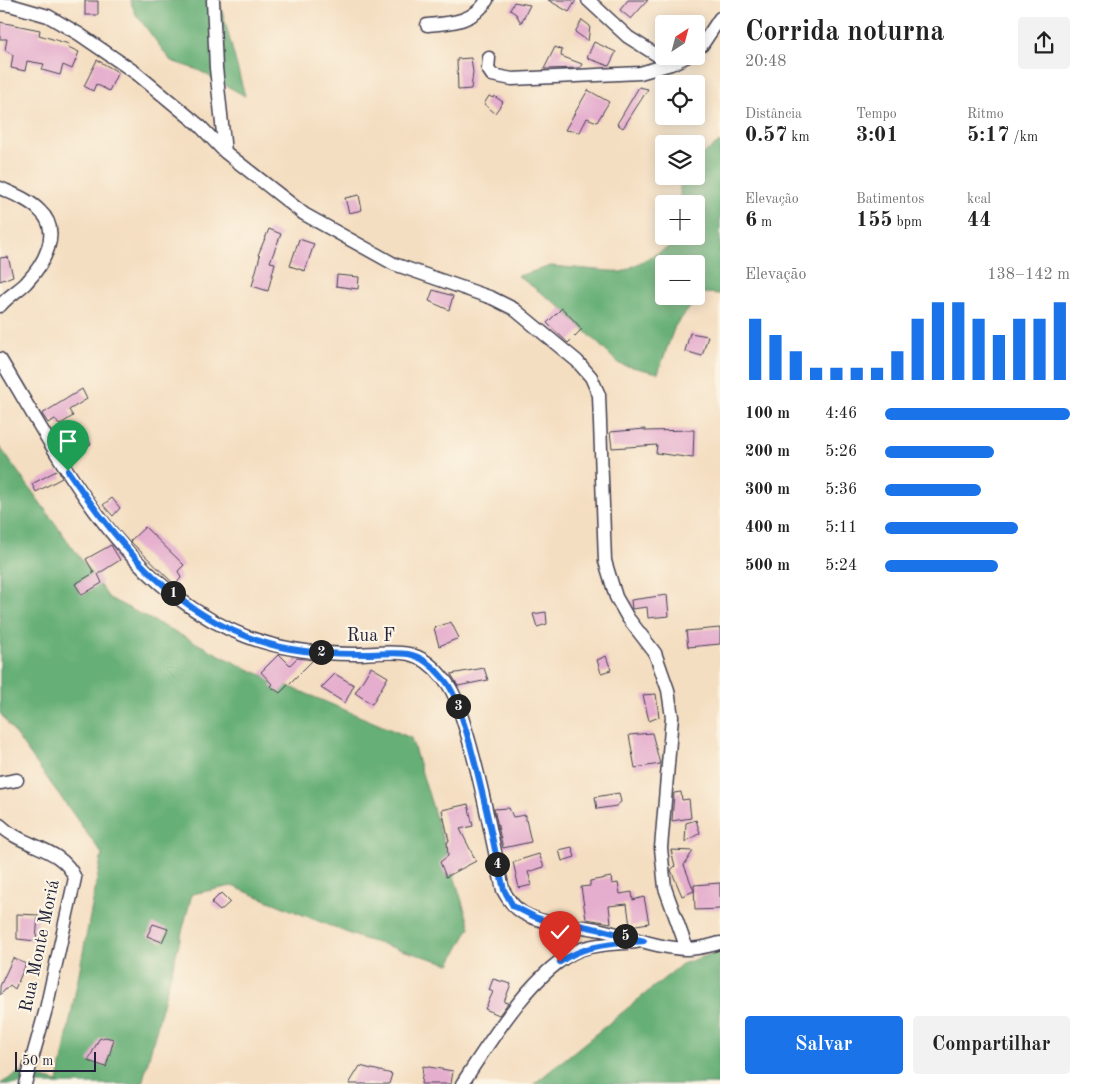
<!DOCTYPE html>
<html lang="pt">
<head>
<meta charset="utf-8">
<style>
  :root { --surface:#fff; --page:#f2f2f2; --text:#222; --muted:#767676; --accent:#1a73e8 }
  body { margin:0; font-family:"Old Standard TT",serif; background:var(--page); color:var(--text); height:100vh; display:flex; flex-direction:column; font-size:19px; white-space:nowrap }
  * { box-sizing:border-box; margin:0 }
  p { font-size:16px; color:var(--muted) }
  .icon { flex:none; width:28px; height:28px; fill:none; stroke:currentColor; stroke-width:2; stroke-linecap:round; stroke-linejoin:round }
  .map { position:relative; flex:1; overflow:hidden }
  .drawer { display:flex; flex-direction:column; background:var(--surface); width:375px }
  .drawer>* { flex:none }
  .needle { width:32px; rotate:36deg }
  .tools { position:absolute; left:655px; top:15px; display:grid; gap:10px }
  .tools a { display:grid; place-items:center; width:50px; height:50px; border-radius:5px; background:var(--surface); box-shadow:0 2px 12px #0003; font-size:25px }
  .scale { position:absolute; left:15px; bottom:12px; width:81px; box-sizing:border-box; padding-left:5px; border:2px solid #22223b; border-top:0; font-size:14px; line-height:18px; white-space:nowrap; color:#22223b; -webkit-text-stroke:4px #fcf5e5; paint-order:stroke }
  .pin { position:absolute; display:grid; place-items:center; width:42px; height:42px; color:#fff; margin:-51px -21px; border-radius:50% 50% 50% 0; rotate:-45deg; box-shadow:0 0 5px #0007 }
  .pin .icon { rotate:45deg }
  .km { position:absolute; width:25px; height:25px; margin:-12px; border-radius:50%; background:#222; color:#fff; font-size:14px; line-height:25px; text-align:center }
  .round { display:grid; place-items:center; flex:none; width:52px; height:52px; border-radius:5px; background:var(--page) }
  .headline { display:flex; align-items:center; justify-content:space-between; height:85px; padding:0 25px }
  h1 { font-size:28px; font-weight:700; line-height:38px }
  .metrics { display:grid; grid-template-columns:repeat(3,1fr); gap:8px; height:85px; padding:5px 25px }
  .metrics div { display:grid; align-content:center }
  .metrics b { font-size:21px; font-weight:700 }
  .metrics small { font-size:14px; font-weight:400 }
  .metrics p { font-size:14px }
  .chart { height:140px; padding:10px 25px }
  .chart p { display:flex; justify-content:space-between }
  .chart svg { width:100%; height:90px; margin-top:5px; stroke:var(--accent); stroke-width:6 }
  .button { display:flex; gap:10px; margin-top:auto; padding:10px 25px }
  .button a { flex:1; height:58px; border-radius:5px; background:var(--accent); color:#fff; font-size:20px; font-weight:700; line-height:58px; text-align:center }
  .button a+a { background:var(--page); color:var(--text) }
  ul { padding:0 25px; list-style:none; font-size:16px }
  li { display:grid; grid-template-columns:80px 60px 1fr; align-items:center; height:38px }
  li i { height:12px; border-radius:6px; background:var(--accent) }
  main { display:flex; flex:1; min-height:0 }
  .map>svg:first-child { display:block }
  .forest { fill:#66af76; stroke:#446858; fill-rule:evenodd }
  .building { fill:#e5aece }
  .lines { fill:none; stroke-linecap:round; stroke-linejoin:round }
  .street-casing { stroke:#423e4f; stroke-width:15 }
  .street { stroke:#fff; stroke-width:12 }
  .route-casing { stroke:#fff; stroke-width:10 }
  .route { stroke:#1a73e8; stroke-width:6 }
  .labels { text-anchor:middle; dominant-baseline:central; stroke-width:4.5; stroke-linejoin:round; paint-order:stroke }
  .street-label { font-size:18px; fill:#22223b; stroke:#fcf5e5 }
</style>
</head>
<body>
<main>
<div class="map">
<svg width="720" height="1084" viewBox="0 0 720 1084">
  <rect width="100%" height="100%" fill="#fcf5e5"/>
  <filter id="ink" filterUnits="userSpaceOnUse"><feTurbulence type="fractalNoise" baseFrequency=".02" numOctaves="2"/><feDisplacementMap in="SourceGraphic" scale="10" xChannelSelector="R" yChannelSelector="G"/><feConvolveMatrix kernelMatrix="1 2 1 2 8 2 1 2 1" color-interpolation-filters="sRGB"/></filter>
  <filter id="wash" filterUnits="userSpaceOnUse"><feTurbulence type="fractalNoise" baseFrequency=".0096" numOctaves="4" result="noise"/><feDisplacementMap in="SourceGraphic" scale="20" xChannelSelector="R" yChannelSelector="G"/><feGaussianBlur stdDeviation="1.12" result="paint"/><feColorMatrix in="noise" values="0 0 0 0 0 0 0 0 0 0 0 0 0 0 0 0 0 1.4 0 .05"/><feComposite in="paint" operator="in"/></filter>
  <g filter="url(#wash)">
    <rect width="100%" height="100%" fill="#f4dec1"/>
    <path class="forest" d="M130 0H219L245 96 198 70 171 61 135 13Z
      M720 142V294L702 293 675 326 658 373 619 364 562 308 518 276 551 266 622 272 681 241V236H696V204H680V176H696V159ZM664 264H696V296H664Z
      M0 447 109 598 241 666 411 738 470 927 450 964 360 938 232 886 192 894 142 1084H0L20 1072 58 1082 102 854 0 713Z
      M720 951V1084H534L682 964Z"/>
    <g id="blocks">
      <path class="building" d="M548 0H576L569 12Z
        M628 0H648L631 19 620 10Z
        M85 1H98V15H85Z
        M514 2 530 5 521 23 516 14 510 10Z
        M582 20 590 26 588 41 575 32Z
        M0 22 40 30 39 35 69 44 68 47 79 52 72 69 63 65 60 75 42 70 44 64 27 61 25 71 11 68 13 55 5 50 7 39H0Z
        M594 42 616 52 609 66 587 58Z
        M555 47 562 50 561 56 582 64 580 68 544 69Z
        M471 58 473 72 471 89 458 90 457 59Z
        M97 60 118 72 109 91 96 84 93 91 84 86Z
        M639 87 648 89 623 128 617 124Z
        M588 90 609 102 597 122 587 118 580 132 565 130Z
        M489 96 493 98 494 96 503 102 495 113 484 104Z
        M359 195 362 210 349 213 345 198Z
        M269 229 281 234 270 262 275 263 268 291 252 286 260 256 258 255Z
        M299 239 314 244 305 271 290 266Z
        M8 257 13 276 0 281V258Z
        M337 275 359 277 358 289 336 286Z
        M433 290 453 296 449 310 429 301Z
        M562 308 582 329 568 343 547 323Z
        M690 333 708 336 702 356 685 351Z
        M82 389 87 399 69 410 73 416 59 425 55 419 48 423 42 414Z
        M645 429V431L694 430 693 458 656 453 657 445 612 448 610 432Z
        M84 433 91 444 72 456 64 445Z
        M58 470 62 478 36 492 32 484Z
        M112 498 120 508 113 516 103 505Z
        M145 527 184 565 178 571 181 578 175 585 130 541Z
        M111 545 120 560 98 574 102 583 82 595 75 584 94 573 86 559Z
        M667 595 669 616 648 618 647 607 632 609 631 600Z
        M546 612 547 624 537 627 533 614Z
        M451 622 459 638 439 646 434 628Z
        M720 628V644L688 647 686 631Z
        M279 654 290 665 297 658 313 660 280 693 270 686 272 684 261 672Z
        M606 656 611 670 601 673 597 660Z
        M371 667 388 677 372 704 355 693Z
        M484 668 488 680 458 686 451 674Z
        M335 674 354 685 345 703 321 688Z
        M656 694 659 717 649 721 643 695Z
        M652 733 660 764 635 768 629 735Z
        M681 792 682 800 689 799 691 818 672 821 674 793Z
        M619 793 621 802 616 806 597 809 595 797Z
        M468 804 473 826 460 829 476 861 446 877 440 862 448 856 447 842 449 841 442 810Z
        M509 808 513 817 525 815 531 842 503 848 494 809Z
        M696 820 700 833 685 842 686 823Z
        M572 847 575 857 562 861 559 850Z
        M671 850 693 851 684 865 694 891 682 896 671 870 675 866Z
        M539 854 544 867 528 872 532 885 519 888 513 862Z
        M611 877 612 884 618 883 620 894 632 892 633 900 644 897 649 923 630 926 627 904 609 906 611 923 586 919 581 887 590 886V881Z
        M720 883V909L695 910 694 885Z
        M221 893 230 902 220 911 211 903Z
        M17 914 38 915 36 941 17 939Z
        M153 924 168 929 162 942 147 936Z
        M13 958 26 964 15 989 10 985 0 995V986Z
        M493 979 511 984 504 1002 508 1003 499 1015 485 1009 493 992 489 990Z
        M105 1037 114 1039 106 1067 88 1061 99 1039Z
        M360 1066 392 1074 389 1084H349Z
        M423 1066 453 1071 451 1084H421Z"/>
    </g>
  </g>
  <g filter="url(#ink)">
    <use href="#blocks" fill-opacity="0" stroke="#423e4f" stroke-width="1"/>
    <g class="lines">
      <defs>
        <path id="street" d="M213 0 216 68 225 152
          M588 0 628 37 671 64 688 56
          M0 4 10 5 48 16 79 34 136 73 200 126 225 152 304 214 394 264 492 298 514 309 577 361 591 377 599 395 605 561 616 597 628 618 655 653 668 690 672 717 661 848 665 888 687 949
          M427 25C451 23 474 22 487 0
          M696 50 702 45 720 18
          M489 58 488 69 492 75 512 79 640 73 671 64
          M0 188C13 194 30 200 40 211 63 232 43 265 26 283 18 291 7 297 0 306
          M0 359C63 463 124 589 245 636 279 649 317 654 353 654 370 654 392 650 409 654 422 657 434 667 442 677 454 689 459 708 464 724 481 778 491 835 503 890 508 899 513 907 523 913 546 926 575 924 601 930 629 936 657 948 686 949 699 949 708 946 720 943
          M0 783 17 780
          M0 825C23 848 61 846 75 878L46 1009 25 1084
          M462 1084C488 1044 535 968 579 950 596 943 618 944 636 942"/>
      </defs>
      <use href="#street" class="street-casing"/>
      <use href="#street" class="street"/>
    </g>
  </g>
  <g class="lines" filter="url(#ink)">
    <defs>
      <path id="route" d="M68 471C120 547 176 617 269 644 300 653 335 654 367 654 380 654 395 652 408 654 421 656 434 667 442 677 454 689 459 708 464 724 481 778 491 835 504 890L513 906 535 917 552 923H569L602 930 644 941C614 944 585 944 560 962"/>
    </defs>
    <use href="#route" class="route-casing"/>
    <use href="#route" class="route"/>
  </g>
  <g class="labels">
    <g class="street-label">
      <text x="371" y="636">Rua F</text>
      <text transform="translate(40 946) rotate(-78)">Rua Monte Moriá</text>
    </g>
  </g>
</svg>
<div class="tools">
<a><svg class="needle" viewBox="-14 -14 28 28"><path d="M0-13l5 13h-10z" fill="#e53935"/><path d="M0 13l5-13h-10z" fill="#767676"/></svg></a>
<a><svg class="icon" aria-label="locate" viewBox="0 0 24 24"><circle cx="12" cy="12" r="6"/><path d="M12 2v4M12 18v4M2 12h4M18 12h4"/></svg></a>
<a><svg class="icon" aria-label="layers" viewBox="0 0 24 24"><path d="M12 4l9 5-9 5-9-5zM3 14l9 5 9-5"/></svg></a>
<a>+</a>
<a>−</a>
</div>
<div class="scale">50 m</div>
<div class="pin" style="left:68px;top:471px;background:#1e9e55"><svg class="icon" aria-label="arrive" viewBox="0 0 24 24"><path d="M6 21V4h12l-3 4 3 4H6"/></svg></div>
<div class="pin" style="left:560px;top:962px;background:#d93025"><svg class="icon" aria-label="check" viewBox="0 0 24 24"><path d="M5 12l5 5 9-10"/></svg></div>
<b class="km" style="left:173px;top:593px">1</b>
<b class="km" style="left:321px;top:652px">2</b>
<b class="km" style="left:458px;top:706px">3</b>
<b class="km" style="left:497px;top:864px">4</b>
<b class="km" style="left:625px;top:936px">5</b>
</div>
<section class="drawer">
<div class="headline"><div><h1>Corrida noturna</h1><p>20:48</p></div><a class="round"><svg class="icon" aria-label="share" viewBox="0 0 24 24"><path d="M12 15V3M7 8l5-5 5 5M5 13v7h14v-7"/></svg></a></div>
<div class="metrics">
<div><p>Distância</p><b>0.57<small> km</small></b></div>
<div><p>Tempo</p><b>3:01</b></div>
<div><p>Ritmo</p><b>5:17<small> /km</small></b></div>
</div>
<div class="metrics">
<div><p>Elevação</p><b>6<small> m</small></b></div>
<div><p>Batimentos</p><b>155<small> bpm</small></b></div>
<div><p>kcal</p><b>44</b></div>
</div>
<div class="chart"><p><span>Elevação</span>138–142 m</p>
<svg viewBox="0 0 160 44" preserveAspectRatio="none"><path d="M5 44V14M15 44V22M25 44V30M35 44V38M45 44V38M55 44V38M65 44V38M75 44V30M85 44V14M95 44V6M105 44V6M115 44V14M125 44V22M135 44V14M145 44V14M155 44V6"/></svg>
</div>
<ul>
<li><b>100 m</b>4:46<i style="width:100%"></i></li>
<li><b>200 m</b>5:26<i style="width:59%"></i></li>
<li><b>300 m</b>5:36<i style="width:52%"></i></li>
<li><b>400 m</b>5:11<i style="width:72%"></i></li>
<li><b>500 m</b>5:24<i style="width:61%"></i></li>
</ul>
<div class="button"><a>Salvar</a><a>Compartilhar</a></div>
</section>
</main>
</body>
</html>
